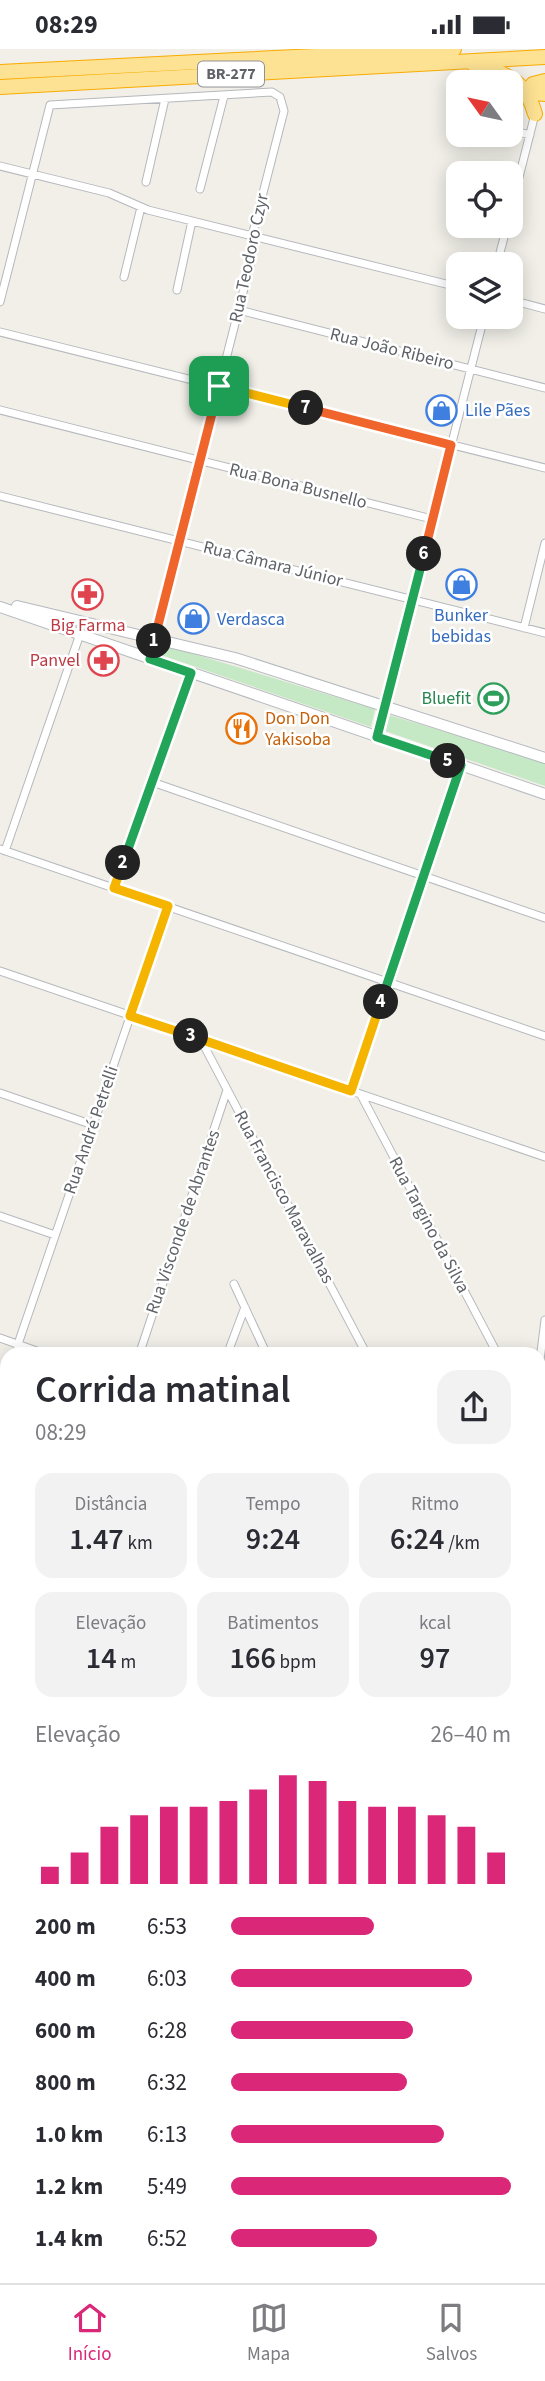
<!DOCTYPE html>
<html lang="pt">
<head>
<meta charset="utf-8">
<style>
  :root { --surface:#fff; --page:#f2f2f3; --text:#2b2b33; --muted:#7c7c81; --line:#e1e1e2; --accent:#db2777 }
  body { margin:0; font-family:"Source Sans 3",sans-serif; background:var(--page); color:var(--text); height:100vh; display:flex; flex-direction:column; font-size:26px; white-space:nowrap }
  * { box-sizing:border-box; margin:0 }
  p { font-size:23px; color:var(--muted) }
  .icon { flex:none; width:38px; height:38px; fill:none; stroke:currentColor; stroke-width:2; stroke-linecap:round; stroke-linejoin:round }
  .map { position:relative; flex:1; overflow:hidden }
  .drawer { position:absolute; left:0px; top:1298px; width:546px; height:936px; display:flex; flex-direction:column; background:var(--surface); border-radius:21px 21px 0 0; box-shadow:0 4px 18px #0003 }
  .drawer>* { flex:none }
  .needle { width:46px; rotate:303deg }
  .fabs { position:absolute; left:446px; top:21px; display:grid; gap:14px }
  .fabs a { display:grid; place-items:center; width:77px; height:77px; border-radius:14px; background:var(--surface); box-shadow:0 4px 18px #0003; font-size:35px }
  .pin { position:absolute; display:grid; place-items:center; width:60px; height:60px; color:#fff; margin:-30px; border-radius:14px; box-shadow:0 4px 10px #0006 }
  .km { position:absolute; width:35px; height:35px; margin:-18px; border-radius:50%; background:#222; color:#fff; font-size:19px; line-height:35px; text-align:center }
  .round { display:grid; place-items:center; flex:none; width:74px; height:74px; border-radius:21px; background:var(--page) }
  .summary { display:flex; align-items:center; justify-content:space-between; height:119px; padding:0 35px }
  h1 { font-size:38px; font-weight:600; line-height:52px }
  .figures { display:grid; grid-template-columns:repeat(3,1fr); gap:10px; height:119px; padding:7px 35px }
  .figures div { display:grid; align-content:center; border-radius:18px; background:var(--page); text-align:center }
  .figures b { font-size:30px; font-weight:600 }
  .figures small { font-size:19px; font-weight:400 }
  .figures p { font-size:19px }
  .chart { height:196px; padding:14px 35px }
  .chart p { display:flex; justify-content:space-between }
  .chart svg { width:100%; height:126px; margin-top:7px; stroke:var(--accent); stroke-width:6 }
  ul { padding:0 35px; list-style:none; font-size:23px }
  li { display:grid; grid-template-columns:112px 84px 1fr; align-items:center; height:52px }
  li i { height:18px; border-radius:9px; background:var(--accent) }
  .status { display:flex; justify-content:space-between; align-items:center; height:49px; padding:0 35px; background:var(--surface); direction:ltr }
  .status svg { height:19px; fill:currentColor }
  .menu { display:flex; justify-content:space-around; align-items:center; height:98px; border-top:2px solid var(--line); background:var(--surface); font-size:19px; color:var(--muted) }
  .menu a { display:grid; justify-items:center; gap:4px }
  .menu .selected { color:var(--accent) }
  .map>svg:first-child { display:block }
  .green { fill:#c5e8c5 }
  .lines { fill:none; stroke-linecap:round; stroke-linejoin:round }
  .stream { stroke:#aadaff; stroke-width:2.5 }
  .street-casing { stroke:#b5b8bc; stroke-width:9 }
  .secondary-casing { stroke:#b6babf; stroke-width:12 }
  .highway-casing { stroke:#f9ab00; stroke-width:16 }
  .street { stroke:#fff; stroke-width:7 }
  .secondary { stroke:#fff; stroke-width:10 }
  .highway { stroke:#fde293; stroke-width:14 }
  .split-1-casing { stroke:#fff; stroke-width:14 }
  .split-2-casing { stroke:#fff; stroke-width:14 }
  .split-3-casing { stroke:#fff; stroke-width:14 }
  .split-4-casing { stroke:#fff; stroke-width:14 }
  .split-5-casing { stroke:#fff; stroke-width:14 }
  .split-6-casing { stroke:#fff; stroke-width:14 }
  .split-7-casing { stroke:#fff; stroke-width:14 }
  .split-8-casing { stroke:#fff; stroke-width:14 }
  .split-1 { stroke:#f0652b; stroke-width:9 }
  .split-2 { stroke:#22a559; stroke-width:9 }
  .split-3 { stroke:#f5b400; stroke-width:9 }
  .split-4 { stroke:#f5b400; stroke-width:9 }
  .split-5 { stroke:#22a559; stroke-width:9 }
  .split-6 { stroke:#22a559; stroke-width:9 }
  .split-7 { stroke:#f0652b; stroke-width:9 }
  .split-8 { stroke:#f5b400; stroke-width:9 }
  .labels { text-anchor:middle; dominant-baseline:central; stroke-width:5; stroke-linejoin:round; paint-order:stroke }
  .shield { fill:#fff; stroke:#8f9295; stroke-width:2 }
  .shield-label { font-size:16px; font-weight:bold; fill:#5f6368 }
  .street-label { font-size:18px; fill:#5f6368; stroke:#fff }
  .shop-label { font-size:18px; fill:#366cbe; stroke:#fff; text-anchor:start }
  .health-label { font-size:18px; fill:#be3a42; stroke:#fff }
  .leisure-label { font-size:18px; fill:#27864d; stroke:#fff; text-anchor:end }
  .food-label { font-size:18px; fill:#c56008; stroke:#fff; text-anchor:start }
</style>
</head>
<body>
<div class="status"><b>08:29</b><svg viewBox="0 0 49 12"><path d="M0 12V9h3v3zM5 12V6h3v6zM10 12V3h3v9zM15 12V0h3v12zM26 1h20v11H26zM47 4h2v5h-2z"/></svg></div>
<div class="map">
<svg width="545" height="2234" viewBox="0 0 545 2234">
  <rect width="100%" height="100%" fill="#f1efe8"/>
  <path class="green" d="M161 595 375 660 371 678 158 605Z
    M389 666 545 713V737L385 682Z"/>
  <g class="lines">
    <path class="stream" d="M0 1432 7 1445
      M539 1460H545"/>
    <defs>
      <path id="street" d="M452 65 458 67
        M511 81 530 86
        M0 117 109 144 148 161 458 238
        M146 133 165 50
        M200 140 224 47
        M511 160 535 65
        M497 215 507 177
        M124 228 141 158
        M177 241 192 172
        M511 251 545 260
        M0 253 50 56 272 43 280 48 284 62 252 187 254 200 150 609
        M239 261 545 339
        M0 283 545 419
        M0 361 432 470
        M0 447 545 584
        M524 579 545 494
        M377 688 484 268
        M152 733 545 869
        M0 800 545 987
        M5 802 80 585
        M114 839 191 624
        M0 922 545 1108
        M201 991 367 1306
        M351 1042 461 716
        M0 1044 93 1076
        M361 1046 498 1306
        M0 1167 55 1186
        M234 1235 267 1306
        M0 1289 48 1306
        M17 1306 18 1295 168 857
        M139 1306 227 1041
        M227 1306 245 1258
        M539 1319 545 1271
        M539 1337H545
        M0 1415H7
        M0 1470 7 1469
        M539 1589H545
        M539 1651H545
        M0 1656H7
        M539 1807H545
        M0 1813H7
        M0 2015H7
        M539 2199H545
        M0 2203H7
        M77 2228V2234
        M259 2228V2234
        M440 2228V2234
        M475 2228 482 2234"/>
      <path id="secondary" d="M17 557 235 609 545 709
        M0 558 545 745"/>
      <path id="highway" d="M473 15C504 24 526 30 535 65
        M0 23 454 0
        M0 38 545 8
        M527 43 533 35 545 32
        M527 43 545 45
        M539 1963H545
        M0 1968H7
        M539 1990H545
        M0 1995H7"/>
    </defs>
    <use href="#street" class="street-casing"/>
    <use href="#secondary" class="secondary-casing"/>
    <use href="#highway" class="highway-casing"/>
    <use href="#street" class="street"/>
    <use href="#secondary" class="secondary"/>
    <use href="#highway" class="highway"/>
  </g>
  <g class="lines">
    <defs>
      <path id="split-1" d="M154 592 219 337"/>
      <path id="split-2" d="M123 814 191 624 150 610 154 592"/>
      <path id="split-3" d="M123 814 114 839 168 857 130 967 191 987"/>
      <path id="split-4" d="M191 987 351 1042 381 953"/>
      <path id="split-5" d="M381 953 461 716 448 712"/>
      <path id="split-6" d="M424 505 377 688 448 712"/>
      <path id="split-7" d="M306 359 451 396 424 505"/>
      <path id="split-8" d="M219 337 306 359"/>
    </defs>
    <use href="#split-1" class="split-1-casing"/>
    <use href="#split-2" class="split-2-casing"/>
    <use href="#split-3" class="split-3-casing"/>
    <use href="#split-4" class="split-4-casing"/>
    <use href="#split-5" class="split-5-casing"/>
    <use href="#split-6" class="split-6-casing"/>
    <use href="#split-7" class="split-7-casing"/>
    <use href="#split-8" class="split-8-casing"/>
    <use href="#split-1" class="split-1"/>
    <use href="#split-2" class="split-2"/>
    <use href="#split-3" class="split-3"/>
    <use href="#split-4" class="split-4"/>
    <use href="#split-5" class="split-5"/>
    <use href="#split-6" class="split-6"/>
    <use href="#split-7" class="split-7"/>
    <use href="#split-8" class="split-8"/>
  </g>
  <defs>
    <symbol id="shop-ring" viewBox="-11 -11 22 22"><circle r="9.5" fill="#fff" stroke="#3f7fe0" stroke-width="1.5"/><path d="M-5-2.5h2.3a2.7 3.5 0 0 1 5.4 0H5L5.5 6h-11ZM-1.5-2.5h3a1.5 2.3 0 0 0-3 0Z" fill="#3f7fe0"/></symbol>
    <symbol id="pharmacy-ring" viewBox="-11 -11 22 22"><circle r="9.5" fill="#fff" stroke="#e0444e" stroke-width="1.5"/><path d="M-2-6h4v4h4v4h-4v4h-4v-4h-4v-4h4Z" fill="#e0444e"/></symbol>
    <symbol id="stadium-ring" viewBox="-11 -11 22 22"><circle r="9.5" fill="#fff" stroke="#2e9e5b" stroke-width="1.5"/><path d="M0-5a6.5 5 0 1 0 0 10a6.5 5 0 1 0 0-10ZM-3.5-1.8h7v3.6h-7Z" fill="#2e9e5b"/></symbol>
    <symbol id="restaurant-ring" viewBox="-11 -11 22 22"><circle r="9.5" fill="#fff" stroke="#e8710a" stroke-width="1.5"/><path d="M-5-6h1v4h1v-4h1v4h1v-4h1v5L-1.5 .5V6h-2V.5L-5-1ZM5-6V6H3V1.5H1.5Q1.5-4 5-6Z" fill="#e8710a"/></symbol>
  </defs>
  <g fill-rule="evenodd">
    <use href="#shop-ring" x="424" y="344" width="35" height="35"/>
    <use href="#shop-ring" x="444" y="518" width="35" height="35"/>
    <use href="#pharmacy-ring" x="70" y="528" width="35" height="35"/>
    <use href="#shop-ring" x="176" y="552" width="35" height="35"/>
    <use href="#pharmacy-ring" x="86" y="594" width="35" height="35"/>
    <use href="#stadium-ring" x="476" y="632" width="35" height="35"/>
    <use href="#restaurant-ring" x="224" y="662" width="35" height="35"/>
  </g>
  <g class="labels">
    <rect class="shield" x="198" y="12.5" width="66" height="25" rx="5"/>
    <g class="shield-label">
      <text x="231" y="25">BR-277</text>
    </g>
    <g class="street-label">
      <text transform="translate(249 209) rotate(-78)">Rua Teodoro Czyr</text>
      <text transform="translate(392 300) rotate(14)">Rua João Ribeiro</text>
      <text transform="translate(298 437) rotate(14)">Rua Bona Busnello</text>
      <text transform="translate(273 515) rotate(14)">Rua Câmara Júnior</text>
      <text transform="translate(91 1081) rotate(-71)">Rua André Petrelli</text>
      <text transform="translate(284 1148) rotate(62)">Rua Francisco Maravalhas</text>
      <text transform="translate(183 1173) rotate(-71)">Rua Visconde de Abrantes</text>
      <text transform="translate(429 1176) rotate(62)">Rua Targino da Silva</text>
    </g>
    <g class="shop-label">
      <text x="465" y="361">Lile Pães</text>
      <text x="461" y="566" text-anchor="middle">Bunker<tspan x="461" dy="21">bebidas</tspan></text>
      <text x="217" y="570">Verdasca</text>
    </g>
    <g class="health-label">
      <text x="88" y="576">Big Farma</text>
      <text x="80" y="611" text-anchor="end">Panvel</text>
    </g>
    <g class="leisure-label">
      <text x="471" y="649">Bluefit</text>
    </g>
    <g class="food-label">
      <text x="265" y="669">Don Don<tspan x="265" dy="21">Yakisoba</tspan></text>
    </g>
  </g>
</svg>
<div class="fabs">
<a><svg class="needle" viewBox="-14 -14 28 28"><path d="M0-13l5 13h-10z" fill="#e53935"/><path d="M0 13l5-13h-10z" fill="#7c7c81"/></svg></a>
<a><svg class="icon" aria-label="locate" viewBox="0 0 24 24"><circle cx="12" cy="12" r="6"/><path d="M12 2v4M12 18v4M2 12h4M18 12h4"/></svg></a>
<a><svg class="icon" aria-label="layers" viewBox="0 0 24 24"><path d="M12 4l9 5-9 5-9-5zM3 14l9 5 9-5"/></svg></a>
</div>
<div class="pin" style="left:219px;top:337px;background:#1e9e55"><svg class="icon" aria-label="arrive" viewBox="0 0 24 24"><path d="M6 21V4h12l-3 4 3 4H6"/></svg></div>
<b class="km" style="left:154px;top:592px">1</b>
<b class="km" style="left:123px;top:814px">2</b>
<b class="km" style="left:191px;top:987px">3</b>
<b class="km" style="left:381px;top:953px">4</b>
<b class="km" style="left:448px;top:712px">5</b>
<b class="km" style="left:424px;top:505px">6</b>
<b class="km" style="left:306px;top:359px">7</b>
<section class="drawer">
<div class="summary"><div><h1>Corrida matinal</h1><p>08:29</p></div><a class="round"><svg class="icon" aria-label="share" viewBox="0 0 24 24"><path d="M12 15V3M7 8l5-5 5 5M5 13v7h14v-7"/></svg></a></div>
<div class="figures">
<div><p>Distância</p><b>1.47<small> km</small></b></div>
<div><p>Tempo</p><b>9:24</b></div>
<div><p>Ritmo</p><b>6:24<small> /km</small></b></div>
</div>
<div class="figures">
<div><p>Elevação</p><b>14<small> m</small></b></div>
<div><p>Batimentos</p><b>166<small> bpm</small></b></div>
<div><p>kcal</p><b>97</b></div>
</div>
<div class="chart"><p><span>Elevação</span>26–40 m</p>
<svg viewBox="0 0 160 44" preserveAspectRatio="none"><path d="M5 44V38M15 44V33M25 44V24M35 44V20M45 44V17M55 44V17M65 44V15M75 44V11M85 44V6M95 44V8M105 44V15M115 44V17M125 44V17M135 44V20M145 44V24M155 44V33"/></svg>
</div>
<ul>
<li><b>200 m</b>6:53<i style="width:51%"></i></li>
<li><b>400 m</b>6:03<i style="width:86%"></i></li>
<li><b>600 m</b>6:28<i style="width:65%"></i></li>
<li><b>800 m</b>6:32<i style="width:63%"></i></li>
<li><b>1.0 km</b>6:13<i style="width:76%"></i></li>
<li><b>1.2 km</b>5:49<i style="width:100%"></i></li>
<li><b>1.4 km</b>6:52<i style="width:52%"></i></li>
</ul>
</section>
</div>
<nav class="menu">
<a class="selected"><svg class="icon" aria-label="home" viewBox="0 0 24 24"><path d="M3 11l9-7 9 7M6 9v11h12V9"/></svg>Início</a>
<a><svg class="icon" aria-label="map" viewBox="0 0 24 24"><path d="M3 6l6-2 6 2 6-2v14l-6 2-6-2-6 2zM9 4v14M15 6v14"/></svg>Mapa</a>
<a><svg class="icon" aria-label="saved" viewBox="0 0 24 24"><path d="M7 4h10v16l-5-4-5 4z"/></svg>Salvos</a>
</nav>
</body>
</html>
